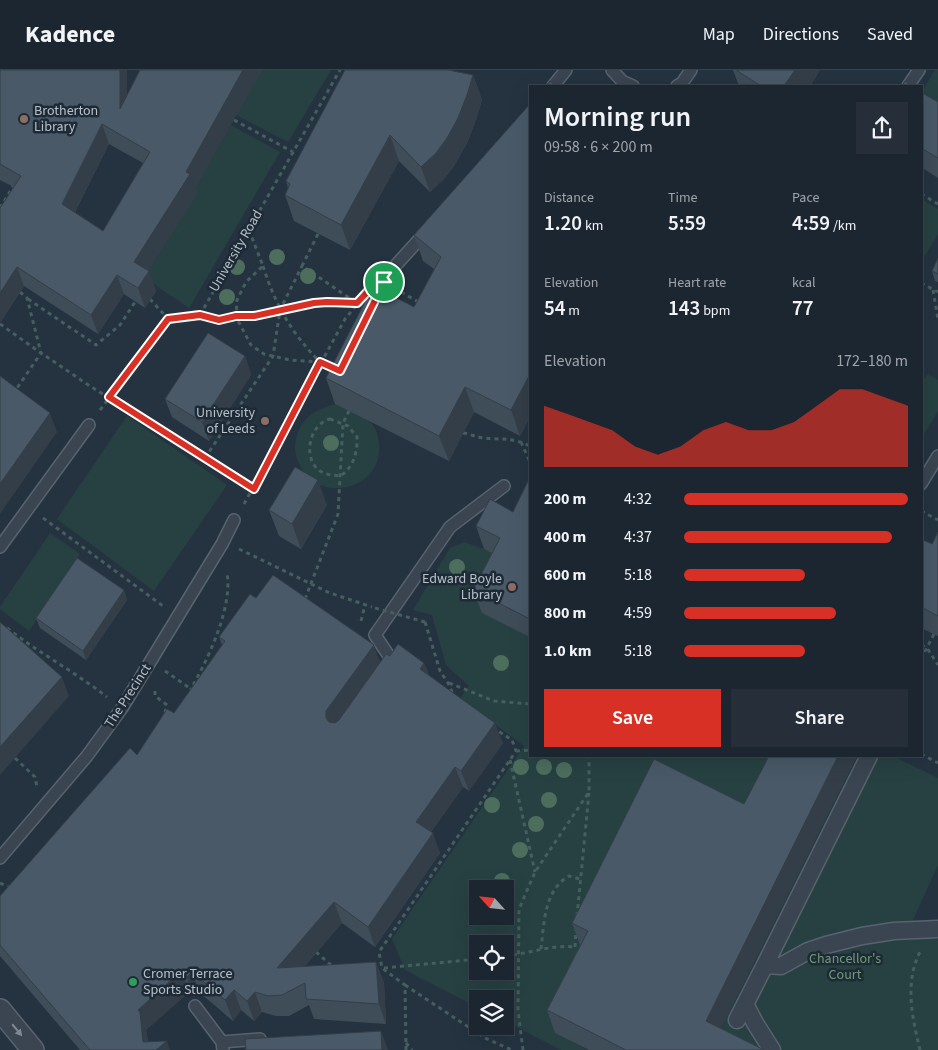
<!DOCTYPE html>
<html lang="en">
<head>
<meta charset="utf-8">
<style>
  :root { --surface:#1c2631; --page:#252e39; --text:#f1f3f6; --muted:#a0a5ab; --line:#3a434d; --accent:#d93025 }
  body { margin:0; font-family:"Source Sans 3",sans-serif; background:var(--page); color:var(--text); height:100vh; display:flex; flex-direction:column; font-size:19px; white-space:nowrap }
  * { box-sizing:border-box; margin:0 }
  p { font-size:16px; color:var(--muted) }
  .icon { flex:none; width:28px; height:28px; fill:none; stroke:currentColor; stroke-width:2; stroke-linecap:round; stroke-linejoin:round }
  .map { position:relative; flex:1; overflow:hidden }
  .side { position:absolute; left:529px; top:15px; width:394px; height:672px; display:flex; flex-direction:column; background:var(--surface); border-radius:0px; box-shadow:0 5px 20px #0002,0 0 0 1px var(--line) }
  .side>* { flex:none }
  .needle { width:32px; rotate:297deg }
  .tools { position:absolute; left:469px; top:810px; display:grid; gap:10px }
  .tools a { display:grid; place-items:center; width:45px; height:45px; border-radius:0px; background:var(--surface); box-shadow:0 5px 20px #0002,0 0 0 1px var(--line); font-size:25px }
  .pin { position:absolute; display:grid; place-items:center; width:42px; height:42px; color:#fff; margin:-21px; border:2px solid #fff; border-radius:50%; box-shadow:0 1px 5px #0007 }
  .round { display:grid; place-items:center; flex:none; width:52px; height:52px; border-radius:0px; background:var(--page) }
  .head { display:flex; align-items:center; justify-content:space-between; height:85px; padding:0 15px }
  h1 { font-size:28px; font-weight:600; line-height:38px }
  .stats { display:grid; grid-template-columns:repeat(3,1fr); gap:8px; height:85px; padding:5px 15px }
  .stats div { display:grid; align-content:center }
  .stats b { font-size:21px; font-weight:600 }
  .stats small { font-size:14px; font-weight:400 }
  .stats p { font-size:14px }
  .chart { height:140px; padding:10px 15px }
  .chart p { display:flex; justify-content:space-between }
  .chart svg { width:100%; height:90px; margin-top:5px; fill:var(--accent); opacity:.7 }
  .action { display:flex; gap:10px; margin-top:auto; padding:10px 15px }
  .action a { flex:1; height:58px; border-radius:0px; background:var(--accent); color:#fff; font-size:20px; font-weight:600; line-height:58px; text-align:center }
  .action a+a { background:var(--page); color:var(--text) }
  ul { padding:0 15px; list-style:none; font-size:16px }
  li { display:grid; grid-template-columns:80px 60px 1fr; align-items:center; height:38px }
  li i { height:12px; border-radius:6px; background:var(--accent) }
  header { display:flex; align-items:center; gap:30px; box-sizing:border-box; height:70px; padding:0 25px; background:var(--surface); border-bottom:1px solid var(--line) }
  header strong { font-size:24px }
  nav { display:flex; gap:28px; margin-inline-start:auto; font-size:18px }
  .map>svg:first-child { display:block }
  .green { fill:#274142; fill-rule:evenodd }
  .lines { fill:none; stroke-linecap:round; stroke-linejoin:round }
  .service-casing { stroke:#57636e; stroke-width:14 }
  .pedestrian-casing { stroke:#57636e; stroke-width:19 }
  .minor-casing { stroke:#57636e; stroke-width:24 }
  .path { stroke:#455e5f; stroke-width:3; stroke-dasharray:4 4; stroke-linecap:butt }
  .service { stroke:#3a4551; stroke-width:11 }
  .pedestrian { stroke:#3a4551; stroke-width:16 }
  .minor { stroke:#3a4551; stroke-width:21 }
  .path-bridge { stroke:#455e5f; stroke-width:3; stroke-dasharray:4 4; stroke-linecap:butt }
  .tree { fill:#4d6d5d }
  .wall { fill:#3f4d59; fill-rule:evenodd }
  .shaded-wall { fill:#333e48 }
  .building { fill:#495967; stroke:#333e48; fill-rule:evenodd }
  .oneway { fill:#7e8994 }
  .route-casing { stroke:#fff; stroke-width:10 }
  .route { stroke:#d93025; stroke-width:6 }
  .education-dot { fill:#8d6e63; stroke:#1e2a36; stroke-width:2 }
  .leisure-dot { fill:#2e9e5b; stroke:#1e2a36; stroke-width:2 }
  .labels { text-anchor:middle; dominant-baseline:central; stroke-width:5; stroke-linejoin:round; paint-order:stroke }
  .poi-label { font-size:14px; fill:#b6c0cb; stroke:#1e2a36; text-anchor:start }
  .street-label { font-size:14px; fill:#b6c0cb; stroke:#1e2a36 }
  .park-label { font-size:14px; fill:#6d9c74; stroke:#1e2a36 }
</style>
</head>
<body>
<header>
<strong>Kadence</strong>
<nav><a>Map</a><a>Directions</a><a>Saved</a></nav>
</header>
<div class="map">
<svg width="938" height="980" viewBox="0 0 938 980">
  <rect width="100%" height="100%" fill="#253341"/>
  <path class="green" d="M262 0H331L288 72 236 45Z
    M935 0H938V45L921 23Z
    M231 55 280 82 189 238 158 217 145 206 197 124 193 121Z
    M921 129 938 139V164L921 192Z
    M928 304 938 310V341L921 369V313Z
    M335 334C346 339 360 344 369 351 377 357 378 366 379 375 383 417 324 435 302 399 297 391 293 380 296 370 301 347 315 340 335 334Z
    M127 346 227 415 154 521 57 449Z
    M50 463 80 484 29 561 0 539V537Z
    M464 472 484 479 508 490 530 567V686H789L655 914 580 875 575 886 607 903 555 962 587 980H561L505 951V929H478L477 937 405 900 392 869 524 676 460 628 469 616 446 595 432 545 413 540 450 478ZM478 819H505V846H478ZM478 874H505V901H478Z
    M858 686H893L938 708V795L913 850 938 869V980H727L714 973Z"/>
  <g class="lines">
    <defs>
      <path id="service" d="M612 0 622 11 633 16
        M553 16 566 0
        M677 16 682 13 691 0
        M908 16 919 0
        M396 195 426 162
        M921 414 938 386
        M0 477 89 355
        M389 597 393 592 375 565 450 457 504 416
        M0 788 87 686 122 638 222 474 234 450
        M195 936 222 972 223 980
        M222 972 260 969"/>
      <path id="pedestrian" d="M765 895 869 686
        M745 934 755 953 772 980
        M737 950 765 895 781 896 808 881 826 875 862 866 894 861 938 859"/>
      <path id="minor" d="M0 940 33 980"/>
    </defs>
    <use href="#service" class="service-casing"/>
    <use href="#pedestrian" class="pedestrian-casing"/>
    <use href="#minor" class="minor-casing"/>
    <path class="path" d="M234 50 293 82
      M921 124 938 134
      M0 138 14 115
      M249 160 263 196 246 212 237 230 236 247 251 275 264 284 290 290 320 292 334 299
      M318 164 302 196 357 233 365 237
      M263 196C275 234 291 263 320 292
      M921 213 938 222
      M933 220 938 249
      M20 222 27 228 41 283 90 316 254 419
      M379 223 384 212 420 233
      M28 229 96 275 120 255 135 232
      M150 229 168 249
      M200 245 340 0
      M0 254 41 283 15 321
      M100 340 168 249 200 245 219 250 236 247 254 246 314 233 327 232 357 233
      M330 349 348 356 357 367C358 381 353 399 340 406 333 405 326 405 320 401 302 389 309 354 330 349Z
      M463 363C470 364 476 367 483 368 502 370 511 367 530 376
      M521 372 530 392
      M205 388 273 286 280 240 302 196
      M244 434 345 249 369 220 386 210
      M921 441 938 450
      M43 448 163 536
      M239 479 330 523 372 537
      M305 529 338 444 343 353 349 341
      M361 551 365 535
      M425 552 440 601 448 613 453 624
      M7 558C39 583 75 602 107 627
      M921 575 927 578 938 595
      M921 589 934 564
      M165 601 191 619
      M449 613 494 631 530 634
      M194 620 191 619C208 589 233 537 227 503
      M155 621V626L167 635 164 646
      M516 681 530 680
      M921 684 938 693
      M15 688 35 707 37 717
      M510 690 535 802
      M0 813 11 818
      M577 846 589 723
      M575 877 576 860
      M541 879C544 854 544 820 569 806L580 809
      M316 882 333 897
      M505 886C528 884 552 874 576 877
      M384 898 478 889
      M405 915 485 968 512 980
      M406 973 412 980
      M406 980 405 915 382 898 379 882 516 681 512 670 495 659
      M523 980 518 940 519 839 535 802 589 722V686
      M920 980C912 947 904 911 921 880"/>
    <use href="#service" class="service"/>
    <use href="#pedestrian" class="pedestrian"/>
    <use href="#minor" class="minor"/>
    <path class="path-bridge" d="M375 538 425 552"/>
  </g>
  <g class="tree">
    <circle cx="277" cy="187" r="8"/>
    <circle cx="237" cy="197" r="8"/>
    <circle cx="308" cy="206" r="8"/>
    <circle cx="227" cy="227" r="8"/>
    <circle cx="331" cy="373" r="8"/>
    <circle cx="457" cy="497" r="8"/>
    <circle cx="501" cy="593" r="8"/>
    <circle cx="521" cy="697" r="8"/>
    <circle cx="544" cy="697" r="8"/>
    <circle cx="564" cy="700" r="8"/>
    <circle cx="549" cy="730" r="8"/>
    <circle cx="492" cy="735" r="8"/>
    <circle cx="536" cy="754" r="8"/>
    <circle cx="520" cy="780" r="8"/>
    <circle cx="502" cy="811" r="8"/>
  </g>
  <path class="wall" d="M0 0H127V25L140 0H262L195 118 197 124 148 201 156 221 145 238 124 224 98 264 24 216 0 253 14 117 0 110ZM109 74 143 93 103 161 75 142Z
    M345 0H451V1L473 5 482 30 476 50 467 73 456 93 445 108 430 122 399 91 350 180 294 151 285 125 288 118 286 111Z
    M733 0H820L810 16H739Z
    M921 22 938 32V108L921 97Z
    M530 34V347L520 366 474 342 449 391 335 334 326 308 414 237 434 199 423 191 414 165Z
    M938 188V212L935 211 932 201Z
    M245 286 251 305 209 371 172 347 165 329Z
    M530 407V567L482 543 473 520 492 483 484 479 476 456 513 442Z
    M327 435 301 479 279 466 269 440Z
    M938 462V566L921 558V469L932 474Z
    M124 520 127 530 86 590 40 558 36 548Z
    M256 528 380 592 390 586 424 593 429 605 503 673 469 721 463 717 431 762 440 783 375 877 342 853 304 897 376 892 384 913 386 954 314 949 309 935 289 946H276L262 942 254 951 241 940 233 951 199 922 194 927 189 922 146 960 148 972 170 980H80L0 886V826L137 685 174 643 222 575 219 567Z
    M769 686H857L721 958 764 980H589L555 963 547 940 580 875 572 853 744 734Z"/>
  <path class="shaded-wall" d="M120 0H127V58L120 39Z
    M243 0H262L195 118 197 124 141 212 134 192Z
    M795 0H820L810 16H784Z
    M473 5 482 30 476 50 467 73 456 93 445 108 430 122 421 97Z
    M102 54 109 74 69 153 62 134Z
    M390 65 399 91 350 180 341 155Z
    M17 197 24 216 0 253V223Z
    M149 201 156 221 145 238 138 218Z
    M117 205 124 224 98 264 91 245Z
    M245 286 251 305 209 371 202 352Z
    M530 304V347L520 366 511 340Z
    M465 317 474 342 449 391 439 366Z
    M50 343 57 362 0 444V414Z
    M318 410 327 435 301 479 292 454Z
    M124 520 127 530 86 590 83 581Z
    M374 575 381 595 334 662 326 648V641Z
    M424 593 432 613 420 599Z
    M62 607 69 626 0 705V677Z
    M495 653 503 673 469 721 461 701Z
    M838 686H857L714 973 706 951Z
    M455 697 463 717 424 772 416 752Z
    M433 763 440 783 375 877 368 857Z
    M334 832 342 853 285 918 277 898Z
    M376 892 384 913 386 954 379 934Z
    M181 901 189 922 146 960 149 980 143 972 138 940Z
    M192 902 199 922 194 927 187 907Z
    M234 920 241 940 233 951 225 930Z
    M255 922 262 942 254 951 247 931Z
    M381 961 388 980H382Z
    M167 971 170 980H156Z"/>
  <path class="building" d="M0 0H120V39L140 0H243L186 102 190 104 134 192 149 201 138 218 117 205 91 245 17 197 0 223V138L21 106 0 94ZM102 54 150 82 103 161 62 134Z
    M345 0H448L473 5 467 25 458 48 447 68 436 83 421 97 390 65 341 155 285 125 290 114 286 111Z
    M736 0H795L784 16H761Z
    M550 11 556 16H546Z
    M905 11 912 16H902Z
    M921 22 938 32V88L921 78Z
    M530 34V294L529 296H530V304L511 340 465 317 439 366 326 308 373 216 414 237 441 187 414 165Z
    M938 188V204L932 201Z
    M208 263 245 286 202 352 165 329Z
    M0 306 50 343 0 414Z
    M295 397 318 410 292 454 269 440Z
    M530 407V549L473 520 500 468 476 456 490 429 513 442Z
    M938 462V546L921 537V469L932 474Z
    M77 488 124 520 83 581 36 548Z
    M273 505 374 575 326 641V648L329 652 335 653 339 650 386 584 390 586 398 574 424 593 420 599 495 653 461 701 455 697 416 752 433 763 368 857 334 832 277 898 376 892 379 934 306 929 305 913 282 925 268 926 255 922 247 931 234 920 225 930 192 902 187 907 181 901 138 940 140 942 143 972 167 971 156 980H90L0 875V826L130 678 137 685 167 639 174 643 225 571 219 567 250 524 256 528Z
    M0 552 62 607 0 677Z
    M769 686H838L706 951 764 980H626L547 940 588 861 572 853 654 689 744 734Z
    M381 961 382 980H246L245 969Z"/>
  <defs><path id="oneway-solid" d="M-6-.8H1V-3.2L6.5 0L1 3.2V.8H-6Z" transform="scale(1.25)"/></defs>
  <use class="oneway" href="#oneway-solid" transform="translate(17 960) rotate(50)"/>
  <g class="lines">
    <defs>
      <path id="route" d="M384 212 340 301 320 292 254 419 109 327 168 249 200 245 219 250 236 246H254L314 233 327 232 357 233 369 220Z"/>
    </defs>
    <use href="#route" class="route-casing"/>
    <use href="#route" class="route"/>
  </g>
  <g class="education-dot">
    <circle cx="24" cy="49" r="5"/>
    <circle cx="265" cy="351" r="5"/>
    <circle cx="512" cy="517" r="5"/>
  </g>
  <circle class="leisure-dot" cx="133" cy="912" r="5"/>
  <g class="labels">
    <g class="poi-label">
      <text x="34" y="41">Brotherton<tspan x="34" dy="16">Library</tspan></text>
      <text x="255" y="343" text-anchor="end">University<tspan x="255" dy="16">of Leeds</tspan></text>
      <text x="502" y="509" text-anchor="end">Edward Boyle<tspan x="502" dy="16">Library</tspan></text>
      <text x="143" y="904">Cromer Terrace<tspan x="143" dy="16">Sports Studio</tspan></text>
    </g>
    <g class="street-label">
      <text transform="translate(236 181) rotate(-60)">University Road</text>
      <text transform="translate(128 626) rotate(-57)">The Precinct</text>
    </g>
    <g class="park-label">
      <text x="845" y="889">Chancellor's<tspan x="845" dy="16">Court</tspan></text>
    </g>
  </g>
</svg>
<div class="tools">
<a><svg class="needle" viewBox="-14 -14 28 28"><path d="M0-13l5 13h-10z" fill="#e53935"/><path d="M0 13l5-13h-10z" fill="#a0a5ab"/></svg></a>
<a><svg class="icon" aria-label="locate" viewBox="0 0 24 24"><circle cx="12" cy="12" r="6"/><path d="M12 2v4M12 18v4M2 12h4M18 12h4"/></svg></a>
<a><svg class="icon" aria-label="layers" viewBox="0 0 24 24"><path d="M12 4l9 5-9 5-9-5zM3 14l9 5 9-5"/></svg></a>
</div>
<div class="pin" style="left:384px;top:212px;background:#1e9e55"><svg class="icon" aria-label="arrive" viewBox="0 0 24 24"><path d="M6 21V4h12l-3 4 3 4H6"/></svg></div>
<section class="side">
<div class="head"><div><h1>Morning run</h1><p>09:58 · 6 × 200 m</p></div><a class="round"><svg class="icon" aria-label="share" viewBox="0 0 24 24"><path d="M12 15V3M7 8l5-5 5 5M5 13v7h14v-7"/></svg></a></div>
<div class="stats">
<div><p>Distance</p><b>1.20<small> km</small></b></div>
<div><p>Time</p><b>5:59</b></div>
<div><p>Pace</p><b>4:59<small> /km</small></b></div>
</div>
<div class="stats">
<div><p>Elevation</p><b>54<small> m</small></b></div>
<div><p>Heart rate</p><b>143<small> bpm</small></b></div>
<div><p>kcal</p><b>77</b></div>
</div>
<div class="chart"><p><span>Elevation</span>172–180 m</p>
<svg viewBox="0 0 160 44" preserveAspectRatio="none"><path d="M0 44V14L10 18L20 22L30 26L40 34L50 38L60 34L70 26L80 22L90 26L100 26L110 22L120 14L130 6L140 6L150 10L160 14V44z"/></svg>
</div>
<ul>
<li><b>200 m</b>4:32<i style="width:100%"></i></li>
<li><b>400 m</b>4:37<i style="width:93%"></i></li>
<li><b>600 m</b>5:18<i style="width:54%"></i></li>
<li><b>800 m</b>4:59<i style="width:68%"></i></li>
<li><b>1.0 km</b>5:18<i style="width:54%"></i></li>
</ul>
<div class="action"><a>Save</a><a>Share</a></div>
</section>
</div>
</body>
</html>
